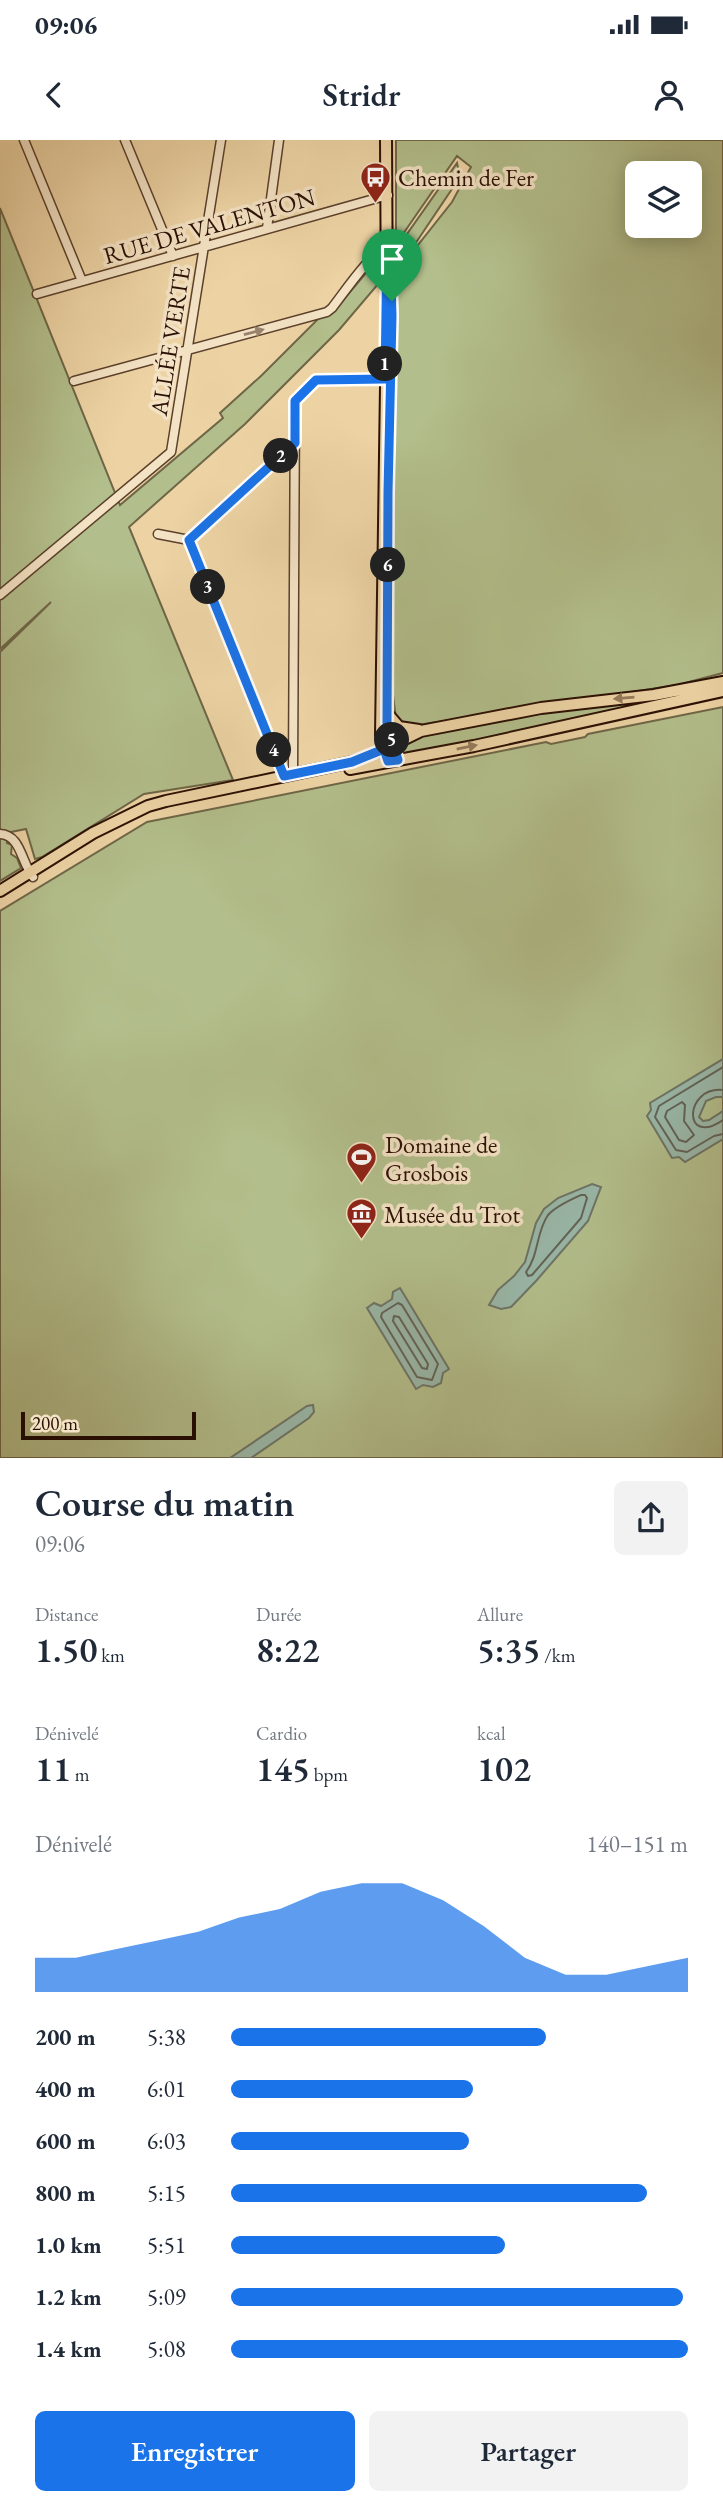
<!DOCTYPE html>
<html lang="fr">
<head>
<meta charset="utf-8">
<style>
  :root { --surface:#fff; --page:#f2f2f3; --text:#1f2937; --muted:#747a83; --accent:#1a73e8 }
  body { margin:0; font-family:"EB Garamond",serif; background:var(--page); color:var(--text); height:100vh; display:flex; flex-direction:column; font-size:26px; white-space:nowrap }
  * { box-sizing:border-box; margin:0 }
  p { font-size:23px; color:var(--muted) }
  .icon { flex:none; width:38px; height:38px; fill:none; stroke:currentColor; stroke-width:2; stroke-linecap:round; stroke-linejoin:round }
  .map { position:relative; height:1318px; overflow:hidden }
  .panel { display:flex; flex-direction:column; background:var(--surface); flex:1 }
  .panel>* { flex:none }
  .buttons { position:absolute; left:625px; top:21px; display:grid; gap:14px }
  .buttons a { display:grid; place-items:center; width:77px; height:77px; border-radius:10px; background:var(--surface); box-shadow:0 4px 18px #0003; font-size:35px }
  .scale { position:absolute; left:21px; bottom:18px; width:175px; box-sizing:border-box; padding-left:7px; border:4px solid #2a0f03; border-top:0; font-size:19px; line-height:24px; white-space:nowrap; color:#2a0f03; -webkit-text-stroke:5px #f3e2c4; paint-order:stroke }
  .pin { position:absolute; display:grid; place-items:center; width:60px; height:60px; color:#fff; margin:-72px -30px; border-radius:50% 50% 50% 0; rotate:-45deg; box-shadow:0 0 7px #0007 }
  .pin .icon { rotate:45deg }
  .km { position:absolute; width:35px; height:35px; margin:-18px; border-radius:50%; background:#222; color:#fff; font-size:19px; line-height:35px; text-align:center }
  .round { display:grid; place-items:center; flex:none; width:74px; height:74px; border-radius:10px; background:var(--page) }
  .overview { display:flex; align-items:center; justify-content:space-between; height:119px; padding:0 35px }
  h1 { font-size:38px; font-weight:600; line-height:52px }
  .metrics { display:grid; grid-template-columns:repeat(3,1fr); gap:10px; height:119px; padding:7px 35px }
  .metrics div { display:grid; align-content:center }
  .metrics b { font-size:35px; font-weight:600 }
  .metrics small { font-size:19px; font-weight:400 }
  .metrics p { font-size:19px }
  .chart { height:196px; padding:14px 35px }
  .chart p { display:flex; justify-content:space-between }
  .chart svg { width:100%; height:126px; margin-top:7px; fill:var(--accent); opacity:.7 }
  .cta { display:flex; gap:14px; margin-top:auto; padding:14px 35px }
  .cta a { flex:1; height:80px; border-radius:10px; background:var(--accent); color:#fff; font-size:28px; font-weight:600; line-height:80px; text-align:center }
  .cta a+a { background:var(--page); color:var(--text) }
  ul { padding:0 35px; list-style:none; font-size:23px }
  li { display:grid; grid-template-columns:112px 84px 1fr; align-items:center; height:52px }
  li i { height:18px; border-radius:9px; background:var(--accent) }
  .status { display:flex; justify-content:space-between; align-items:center; height:49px; padding:0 35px; background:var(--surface); direction:ltr }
  .status svg { height:19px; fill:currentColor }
  header { display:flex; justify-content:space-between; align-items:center; height:91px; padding:0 35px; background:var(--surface); font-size:32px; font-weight:600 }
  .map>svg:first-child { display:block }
  .green { fill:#b2be8b; stroke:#6e6647; stroke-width:2; fill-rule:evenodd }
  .water { fill:#99b7a8; stroke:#6d7466; stroke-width:2 }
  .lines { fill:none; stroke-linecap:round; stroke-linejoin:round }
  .shore { stroke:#626356; stroke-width:2 }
  .minor-casing { stroke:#5b402b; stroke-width:11 }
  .major-casing { stroke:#2a0f03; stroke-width:14 }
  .minor { stroke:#f3e2c4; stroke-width:8 }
  .major { stroke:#edd3a4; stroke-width:10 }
  .oneway { fill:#99836d }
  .oneway2 { fill:#957b5c }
  .route-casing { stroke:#fff; stroke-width:14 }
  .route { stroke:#1a73e8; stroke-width:9 }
  .labels { text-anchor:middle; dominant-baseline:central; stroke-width:7; stroke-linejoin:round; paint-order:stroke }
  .poi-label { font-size:24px; fill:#2a0f03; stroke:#f3e2c4; text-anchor:start }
  .street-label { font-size:24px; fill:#2a0f03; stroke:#f3e2c4 }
</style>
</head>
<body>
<div class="status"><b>09:06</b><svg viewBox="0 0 49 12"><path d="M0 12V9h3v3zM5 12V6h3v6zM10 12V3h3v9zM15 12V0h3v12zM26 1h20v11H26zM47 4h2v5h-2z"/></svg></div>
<header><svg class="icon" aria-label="back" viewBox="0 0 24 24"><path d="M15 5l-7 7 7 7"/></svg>Stridr<svg class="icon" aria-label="person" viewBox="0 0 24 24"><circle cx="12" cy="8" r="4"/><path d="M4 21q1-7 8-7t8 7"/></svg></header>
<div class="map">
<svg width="723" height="1319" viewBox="0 0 723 1319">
  <rect width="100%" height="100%" fill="#edd3a4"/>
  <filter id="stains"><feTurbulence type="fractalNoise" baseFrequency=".00286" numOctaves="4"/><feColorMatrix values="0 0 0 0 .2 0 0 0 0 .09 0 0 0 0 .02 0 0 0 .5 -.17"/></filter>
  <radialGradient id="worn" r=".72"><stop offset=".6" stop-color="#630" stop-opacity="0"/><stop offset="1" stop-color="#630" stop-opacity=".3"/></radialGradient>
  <path class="green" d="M396 0H723V533L677 545 417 585 403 584 396 579 390 530 392 203 395 134 452 62 471 27 457 16 396 104ZM637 33H690V86H637Z
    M457 23 460 37 409 113 397 118 400 104Z
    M0 68 120 365 223 278 220 273 262 235 321 176 335 170 381 115H385V136L339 190 245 284 129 387 233 640 144 654 42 717 35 719 26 689 11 692 7 696V703L12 705 11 714 17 718 21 728 0 741V512L51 462 0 509Z
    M697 552 588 578 403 615 400 605 414 598 554 570Z
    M723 567V1318H0V771L147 682 546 602 551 604 585 597 588 594Z"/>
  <path class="water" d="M723 919V957H716L706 961 699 977 703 981 709 980 723 971V999L685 1022 679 1017 672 1018 647 976 651 970 650 963Z
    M592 1044 601 1047 588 1081 536 1141 511 1167 501 1169 489 1165 498 1150 514 1136 525 1122 536 1083 544 1069 558 1058Z
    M400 1148 449 1229 443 1233 441 1243 433 1247 423 1245 416 1249 367 1168 374 1163 381 1166 392 1159 393 1152Z
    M313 1265 314 1272 309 1278 251 1318H230L307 1266Z"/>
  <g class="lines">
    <path class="shore" d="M723 927 659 966 655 977 676 1010 687 1012 714 996 723 994
      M723 950C684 946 682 1008 723 980
      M682 962 685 965 684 981 694 995 686 1002 679 1000 665 977 667 971Z
      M581 1055H585L587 1058 581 1078 532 1135 528 1136 526 1132C539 1115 536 1092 548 1075 556 1066 570 1060 581 1055Z
      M398 1163 402 1165 438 1224 432 1240 417 1237 381 1177 382 1173Z
      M394 1176 399 1177 428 1224 427 1229 422 1228 393 1181Z"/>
    <defs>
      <path id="minor" d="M24 0 82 141
        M125 0 173 116
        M267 88 279 0
        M37 154 388 55
        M74 241 327 172 332 168C344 153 372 110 390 106
        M158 394 189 400
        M189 400 284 636
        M189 400 295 303
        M0 455 171 312 221 0
        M293 633 295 261 316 240 390 239
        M0 694C21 695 21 722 33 737"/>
      <path id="major" d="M387 573 399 587 419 590
        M387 575 388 589 395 610
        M385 612 381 595 387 176 386 0
        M350 629 474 606 723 551
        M0 751 93 693 148 666 166 661 352 622 372 615 421 591 541 568 654 555 723 542"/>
    </defs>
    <use href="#minor" class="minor-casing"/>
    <use href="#major" class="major-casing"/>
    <use href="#minor" class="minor"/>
    <use href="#major" class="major"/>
  </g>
  <defs><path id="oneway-solid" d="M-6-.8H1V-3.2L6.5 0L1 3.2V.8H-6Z" transform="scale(1.75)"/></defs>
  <use class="oneway" href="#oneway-solid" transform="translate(254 192) rotate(-15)"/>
  <g class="oneway2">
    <use href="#oneway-solid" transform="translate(624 558) rotate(175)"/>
    <use href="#oneway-solid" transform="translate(467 607) rotate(-11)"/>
  </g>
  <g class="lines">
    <defs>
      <path id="route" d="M387 106H390L392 176 388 352 387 583 398 620 388 621 384 609 352 622 284 636 189 400 295 303V261L316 240 385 239Z"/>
    </defs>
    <use href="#route" class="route-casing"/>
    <use href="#route" class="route"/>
  </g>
  <defs>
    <symbol id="bus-pin" viewBox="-11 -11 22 30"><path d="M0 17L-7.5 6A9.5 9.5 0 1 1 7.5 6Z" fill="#8f2418" stroke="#f3e2c4"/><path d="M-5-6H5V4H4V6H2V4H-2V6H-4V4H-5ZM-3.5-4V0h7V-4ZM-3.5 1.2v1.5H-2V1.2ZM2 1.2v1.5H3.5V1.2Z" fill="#fff"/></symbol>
    <symbol id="stadium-pin" viewBox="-11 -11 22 30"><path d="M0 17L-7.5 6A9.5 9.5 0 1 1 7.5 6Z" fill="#8f2418" stroke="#f3e2c4"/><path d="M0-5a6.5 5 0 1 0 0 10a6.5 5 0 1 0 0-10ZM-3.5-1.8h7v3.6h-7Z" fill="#fff"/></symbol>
    <symbol id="museum-pin" viewBox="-11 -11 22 30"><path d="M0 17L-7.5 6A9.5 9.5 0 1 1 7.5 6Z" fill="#8f2418" stroke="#f3e2c4"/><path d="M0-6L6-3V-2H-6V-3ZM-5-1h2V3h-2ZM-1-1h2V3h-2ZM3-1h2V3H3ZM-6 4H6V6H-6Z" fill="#fff"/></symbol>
  </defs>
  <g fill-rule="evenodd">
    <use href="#bus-pin" x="358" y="20" width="35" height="47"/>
    <use href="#stadium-pin" x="344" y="1000" width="35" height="47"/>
    <use href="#museum-pin" x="344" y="1056" width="35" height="47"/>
  </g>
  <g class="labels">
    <g class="poi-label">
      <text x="398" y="37">Chemin de Fer</text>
      <text x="385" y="1004">Domaine de<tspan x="385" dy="28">Grosbois</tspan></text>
      <text x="384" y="1074">Musée du Trot</text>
    </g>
    <g class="street-label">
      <text transform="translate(209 86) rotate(-16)">RUE DE VALENTON</text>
      <text transform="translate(170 201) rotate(-81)">ALLÉE VERTE</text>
    </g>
  </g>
  <rect width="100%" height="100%" filter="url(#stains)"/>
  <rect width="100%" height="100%" fill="url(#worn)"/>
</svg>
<div class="buttons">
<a><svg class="icon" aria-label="layers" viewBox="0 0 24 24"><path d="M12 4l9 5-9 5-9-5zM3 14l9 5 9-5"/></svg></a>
</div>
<div class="scale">200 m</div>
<div class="pin" style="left:392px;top:161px;background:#1e9e55"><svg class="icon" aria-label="arrive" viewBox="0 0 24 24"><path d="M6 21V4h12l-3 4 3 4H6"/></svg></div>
<b class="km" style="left:385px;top:224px">1</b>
<b class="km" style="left:281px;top:316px">2</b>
<b class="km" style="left:208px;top:447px">3</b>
<b class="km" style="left:274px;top:610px">4</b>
<b class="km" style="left:392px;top:600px">5</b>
<b class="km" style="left:388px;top:425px">6</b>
</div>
<section class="panel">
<div class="overview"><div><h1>Course du matin</h1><p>09:06</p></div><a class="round"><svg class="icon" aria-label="share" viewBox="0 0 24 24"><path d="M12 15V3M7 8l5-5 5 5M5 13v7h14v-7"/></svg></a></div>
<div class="metrics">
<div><p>Distance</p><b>1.50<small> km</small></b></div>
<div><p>Durée</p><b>8:22</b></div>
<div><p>Allure</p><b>5:35<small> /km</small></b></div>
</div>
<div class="metrics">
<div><p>Dénivelé</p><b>11<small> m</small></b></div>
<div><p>Cardio</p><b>145<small> bpm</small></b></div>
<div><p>kcal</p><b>102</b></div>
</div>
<div class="chart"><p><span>Dénivelé</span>140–151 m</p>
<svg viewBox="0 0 160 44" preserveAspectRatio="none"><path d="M0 44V32L10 32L20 29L30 26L40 23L50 18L60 15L70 9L80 6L90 6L100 12L110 21L120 32L130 38L140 38L150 35L160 32V44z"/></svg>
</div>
<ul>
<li><b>200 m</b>5:38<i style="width:69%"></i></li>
<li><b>400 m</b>6:01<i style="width:53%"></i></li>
<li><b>600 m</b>6:03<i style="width:52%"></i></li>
<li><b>800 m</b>5:15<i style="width:91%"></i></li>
<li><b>1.0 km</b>5:51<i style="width:60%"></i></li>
<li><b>1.2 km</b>5:09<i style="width:99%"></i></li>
<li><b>1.4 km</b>5:08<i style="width:100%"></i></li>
</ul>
<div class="cta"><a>Enregistrer</a><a>Partager</a></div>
</section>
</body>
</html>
